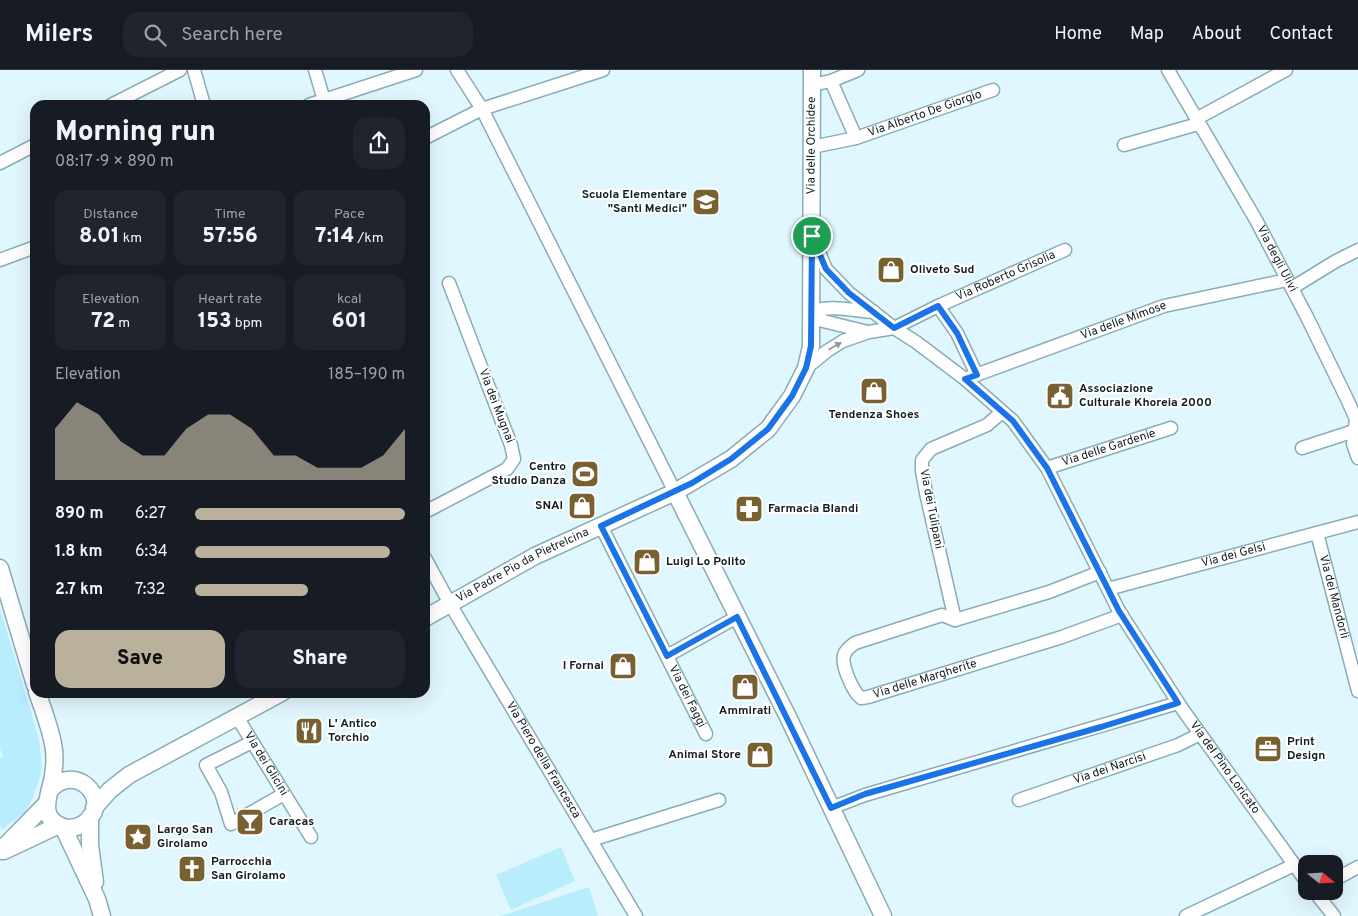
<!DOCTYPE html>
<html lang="en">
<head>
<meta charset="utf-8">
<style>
  :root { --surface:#171b24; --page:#20242c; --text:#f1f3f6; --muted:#9ea1a6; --line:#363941; --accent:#bab19d }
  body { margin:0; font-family:Overpass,sans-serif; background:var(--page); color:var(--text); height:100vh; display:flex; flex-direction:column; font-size:19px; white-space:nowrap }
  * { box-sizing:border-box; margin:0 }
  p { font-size:16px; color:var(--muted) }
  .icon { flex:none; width:28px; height:28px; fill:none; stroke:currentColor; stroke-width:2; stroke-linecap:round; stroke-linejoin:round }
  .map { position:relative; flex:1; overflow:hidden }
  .side { position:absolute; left:30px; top:30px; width:400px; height:598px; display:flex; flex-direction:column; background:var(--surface); border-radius:15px; box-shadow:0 5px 20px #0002 }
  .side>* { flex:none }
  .needle { width:32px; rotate:108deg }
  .buttons { position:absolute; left:1298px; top:785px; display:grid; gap:10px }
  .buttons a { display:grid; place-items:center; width:45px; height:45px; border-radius:10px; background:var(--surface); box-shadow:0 5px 20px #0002; font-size:25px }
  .pin { position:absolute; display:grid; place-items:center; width:42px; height:42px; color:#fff; margin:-21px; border:2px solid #fff; border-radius:50%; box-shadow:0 1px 5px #0007 }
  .round { display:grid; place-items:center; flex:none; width:52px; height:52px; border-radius:15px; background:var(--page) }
  .summary { display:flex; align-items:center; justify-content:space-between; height:85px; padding:0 25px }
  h1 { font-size:28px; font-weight:800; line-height:38px }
  .stats { display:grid; grid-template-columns:repeat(3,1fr); gap:8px; height:85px; padding:5px 25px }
  .stats div { display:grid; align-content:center; border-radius:12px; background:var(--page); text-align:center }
  .stats b { font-size:21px; font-weight:800 }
  .stats small { font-size:14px; font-weight:400 }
  .stats p { font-size:14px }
  .chart { height:140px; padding:10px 25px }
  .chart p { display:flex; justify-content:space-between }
  .chart svg { width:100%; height:90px; margin-top:5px; fill:var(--accent); opacity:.7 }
  .cta { display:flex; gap:10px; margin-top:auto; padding:10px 25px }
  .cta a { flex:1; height:58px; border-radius:15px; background:var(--accent); color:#111; font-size:20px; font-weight:800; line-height:58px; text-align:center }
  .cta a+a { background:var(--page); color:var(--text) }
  ul { padding:0 25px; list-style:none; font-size:16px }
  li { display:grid; grid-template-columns:80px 60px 1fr; align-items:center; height:38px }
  li i { height:12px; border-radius:6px; background:var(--accent) }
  header { display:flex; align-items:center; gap:30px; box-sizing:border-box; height:70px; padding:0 25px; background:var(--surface); border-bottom:1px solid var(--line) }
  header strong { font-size:24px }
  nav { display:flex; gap:28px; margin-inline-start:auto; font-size:18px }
  .search { width:350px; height:45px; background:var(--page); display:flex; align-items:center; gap:12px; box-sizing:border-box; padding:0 18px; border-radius:15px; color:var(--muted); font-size:19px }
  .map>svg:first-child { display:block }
  .green { fill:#b8edfe }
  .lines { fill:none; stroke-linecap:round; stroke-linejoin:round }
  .minor-casing { stroke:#89acb7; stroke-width:15 }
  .tertiary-casing { stroke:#89acb7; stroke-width:19 }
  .minor { stroke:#fff; stroke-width:12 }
  .tertiary { stroke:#fff; stroke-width:16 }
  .oneway { fill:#949a9c }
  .route-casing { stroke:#fff; stroke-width:10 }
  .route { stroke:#1a73e8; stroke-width:6 }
  .labels { text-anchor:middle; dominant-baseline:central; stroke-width:4; stroke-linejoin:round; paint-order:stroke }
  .street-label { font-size:12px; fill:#111e23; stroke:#fff }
  .poi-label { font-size:12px; font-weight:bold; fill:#111e23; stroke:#fff; text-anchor:start }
</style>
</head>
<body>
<header>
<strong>Milers</strong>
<div class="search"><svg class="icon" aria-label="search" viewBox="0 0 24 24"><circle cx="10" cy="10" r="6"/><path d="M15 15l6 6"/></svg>Search here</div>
<nav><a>Home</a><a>Map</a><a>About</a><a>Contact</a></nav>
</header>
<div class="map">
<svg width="1358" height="846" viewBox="0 0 1358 846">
  <rect width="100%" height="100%" fill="#e1f7ff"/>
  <path class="green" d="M0 538 39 669 42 698 39 710 31 732 25 742 2 760 0 755V688L3 686 0 679Z
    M561 777 575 811 511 840 496 805Z
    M589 817 598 846H500Z"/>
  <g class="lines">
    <defs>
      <g id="minor">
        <path d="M194 0 204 35"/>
        <path d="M315 0 324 30"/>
        <path d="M457 0 482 39 675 422"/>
        <path id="s1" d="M1168 0 1256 150 1307 247 1346 327 1356 349 1353 374 1358 388"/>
        <path d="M831 11 856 68"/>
        <path d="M812 15 831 11 858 0"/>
        <path d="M111 35 180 0"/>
        <path d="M309 35 416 0"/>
        <path d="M1196 49 1286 0"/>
        <path d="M425 68 482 39 603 0"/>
        <path d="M1124 75 1198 54"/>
        <path id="s2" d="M812 77 856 68 993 20"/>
        <path d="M0 93 35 75"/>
        <path id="s3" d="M814 170 826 199 849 223 894 258 916 272 965 309 1013 351 1047 398 1119 541 1183 640 1306 811"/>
        <path d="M0 190 35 177"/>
        <path d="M1292 218 1336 191 1358 180"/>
        <path d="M938 236 957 263 977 305"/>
        <path d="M868 262 823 251 812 242C830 234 855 241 874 242"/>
        <path id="s4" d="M806 298 827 281 843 271 869 262 894 258 938 236 1065 180"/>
        <path id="s5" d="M965 309 1164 236 1287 210"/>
        <path d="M1302 378 1354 361"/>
        <path id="s6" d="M1047 398 1171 358"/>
        <path d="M425 442 507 399 514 389 511 375 449 213"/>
        <path id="s7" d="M601 456 706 664"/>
        <path id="s8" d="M1317 463 1358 621"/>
        <path id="s9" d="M425 488 450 534 636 846"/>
        <path id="s10" d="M1100 502 1049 522 955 550 942 545 855 573C851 576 846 579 844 585 841 595 853 622 861 628L868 627 1062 567 1122 545"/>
        <path id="s11" d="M1108 519 1358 452"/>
        <path d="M955 550 926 423 922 401V390L931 379 987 355 1002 342"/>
        <path d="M667 586 737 547"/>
        <path id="s12" d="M237 647 311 767"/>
        <path d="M252 672 206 695 221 722 231 754 284 724"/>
        <path id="s13" d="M1019 730 1178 675 1200 664"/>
        <path d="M831 738 865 725 1178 633"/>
        <path d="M591 770 719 730"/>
        <path d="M1334 810 1358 797"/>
        <path d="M1314 821 1334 846"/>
        <path d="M1186 846 1294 795"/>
      </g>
      <g id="tertiary">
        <path d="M675 422 789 649 883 846"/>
        <path d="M0 498 35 615"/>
        <path id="s14" d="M425 548 535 486 675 422 731 389 768 359 792 326 806 298 811 276 812 0"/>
        <path d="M37 622C43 639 50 657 53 674 56 687 54 706 50 719 46 734 43 750 63 757 72 759 81 757 88 750 111 728 75 692 50 720"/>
        <path d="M94 738 110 720 129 705 283 622"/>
        <path d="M90 747V775L95 812"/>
        <path d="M63 757 97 829 102 846"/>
        <path d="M0 781 46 734"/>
        <path d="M4 781 59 755"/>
      </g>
    </defs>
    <use href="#minor" class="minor-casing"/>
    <use href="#tertiary" class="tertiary-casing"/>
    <use href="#minor" class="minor"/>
    <use href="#tertiary" class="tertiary"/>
  </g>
  <defs><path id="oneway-solid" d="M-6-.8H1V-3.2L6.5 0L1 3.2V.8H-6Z" transform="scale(1.25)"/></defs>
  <use class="oneway" href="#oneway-solid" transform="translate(835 276) rotate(-30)"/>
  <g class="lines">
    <defs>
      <path id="route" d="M812 166 826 199 849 223 894 258 938 236 957 263 977 305 965 309 1013 351 1047 398 1119 541 1178 633 1101 657 865 724 831 738 737 547 667 586 601 456 692 413 731 389 768 359 792 326 806 298 811 276Z"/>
    </defs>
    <use href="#route" class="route-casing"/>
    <use href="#route" class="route"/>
  </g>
  <defs>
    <symbol id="school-square" viewBox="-11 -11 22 22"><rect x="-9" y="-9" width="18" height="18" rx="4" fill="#776131" stroke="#fff"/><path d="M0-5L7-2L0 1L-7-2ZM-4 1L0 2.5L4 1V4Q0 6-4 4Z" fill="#fff"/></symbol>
    <symbol id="shop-square" viewBox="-11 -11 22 22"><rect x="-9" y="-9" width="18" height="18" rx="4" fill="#776131" stroke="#fff"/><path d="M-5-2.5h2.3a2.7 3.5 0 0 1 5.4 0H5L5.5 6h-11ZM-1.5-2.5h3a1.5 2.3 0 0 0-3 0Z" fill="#fff"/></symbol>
    <symbol id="civic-square" viewBox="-11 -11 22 22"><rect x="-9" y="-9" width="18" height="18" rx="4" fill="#776131" stroke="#fff"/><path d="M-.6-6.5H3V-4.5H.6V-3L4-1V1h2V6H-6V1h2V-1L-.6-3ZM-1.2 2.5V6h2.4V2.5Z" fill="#fff"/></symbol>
    <symbol id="stadium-square" viewBox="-11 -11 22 22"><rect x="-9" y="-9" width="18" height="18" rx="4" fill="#776131" stroke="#fff"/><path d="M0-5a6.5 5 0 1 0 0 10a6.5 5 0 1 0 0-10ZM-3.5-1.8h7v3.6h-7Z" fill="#fff"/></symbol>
    <symbol id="pharmacy-square" viewBox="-11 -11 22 22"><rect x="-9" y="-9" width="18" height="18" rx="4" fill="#776131" stroke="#fff"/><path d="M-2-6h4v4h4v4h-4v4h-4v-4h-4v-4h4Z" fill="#fff"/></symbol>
    <symbol id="restaurant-square" viewBox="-11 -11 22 22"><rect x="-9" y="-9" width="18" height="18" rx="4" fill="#776131" stroke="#fff"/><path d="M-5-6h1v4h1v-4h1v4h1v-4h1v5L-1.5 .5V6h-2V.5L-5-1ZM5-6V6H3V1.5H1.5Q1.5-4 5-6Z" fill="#fff"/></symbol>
    <symbol id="office-square" viewBox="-11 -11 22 22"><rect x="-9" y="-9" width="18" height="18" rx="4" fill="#776131" stroke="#fff"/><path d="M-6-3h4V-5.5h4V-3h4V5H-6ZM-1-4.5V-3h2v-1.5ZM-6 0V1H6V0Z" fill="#fff"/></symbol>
    <symbol id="bar-square" viewBox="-11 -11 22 22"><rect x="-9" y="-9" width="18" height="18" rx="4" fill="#776131" stroke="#fff"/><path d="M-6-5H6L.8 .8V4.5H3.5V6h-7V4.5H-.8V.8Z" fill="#fff"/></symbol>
    <symbol id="sight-square" viewBox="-11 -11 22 22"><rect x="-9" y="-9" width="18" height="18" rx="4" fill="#776131" stroke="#fff"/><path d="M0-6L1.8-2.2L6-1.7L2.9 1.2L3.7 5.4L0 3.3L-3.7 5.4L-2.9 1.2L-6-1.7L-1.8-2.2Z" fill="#fff"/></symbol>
    <symbol id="church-square" viewBox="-11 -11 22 22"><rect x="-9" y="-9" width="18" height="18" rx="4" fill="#776131" stroke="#fff"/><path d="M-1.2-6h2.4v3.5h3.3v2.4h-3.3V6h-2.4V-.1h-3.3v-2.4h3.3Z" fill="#fff"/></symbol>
  </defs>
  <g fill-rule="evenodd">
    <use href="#school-square" x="690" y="116" width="32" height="32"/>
    <use href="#shop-square" x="875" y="184" width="32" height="32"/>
    <use href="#shop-square" x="858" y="305" width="32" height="32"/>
    <use href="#civic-square" x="1044" y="310" width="32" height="32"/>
    <use href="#stadium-square" x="569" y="388" width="32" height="32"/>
    <use href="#shop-square" x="566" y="420" width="32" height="32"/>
    <use href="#pharmacy-square" x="733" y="423" width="32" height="32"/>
    <use href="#shop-square" x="631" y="476" width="32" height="32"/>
    <use href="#shop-square" x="607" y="580" width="32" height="32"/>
    <use href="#shop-square" x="729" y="601" width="32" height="32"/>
    <use href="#restaurant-square" x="293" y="645" width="32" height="32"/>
    <use href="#office-square" x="1252" y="663" width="32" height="32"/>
    <use href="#shop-square" x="744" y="669" width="32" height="32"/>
    <use href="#bar-square" x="234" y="736" width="32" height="32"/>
    <use href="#sight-square" x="122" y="751" width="32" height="32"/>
    <use href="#church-square" x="176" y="783" width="32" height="32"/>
  </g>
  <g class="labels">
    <g class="street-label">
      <text stroke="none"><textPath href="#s2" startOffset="118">Via Alberto De Giorgio</textPath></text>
      <text stroke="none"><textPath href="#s14" startOffset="688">Via delle Orchidee</textPath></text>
      <text stroke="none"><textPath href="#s1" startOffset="218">Via degli Ulivi</textPath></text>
      <text stroke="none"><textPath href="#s4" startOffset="222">Via Roberto Grisolia</textPath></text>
      <text stroke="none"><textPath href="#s5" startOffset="169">Via delle Mimose</textPath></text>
      <text transform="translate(496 336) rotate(69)">Via dei Mugnai</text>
      <text stroke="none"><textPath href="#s6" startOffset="65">Via delle Gardenie</textPath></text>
      <text transform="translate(931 439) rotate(79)">Via dei Tulipani</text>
      <text stroke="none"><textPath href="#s11" startOffset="130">Via dei Gelsi</textPath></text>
      <text stroke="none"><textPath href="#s14" startOffset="111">Via Padre Pio da Pietrelcina</textPath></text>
      <text stroke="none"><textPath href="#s8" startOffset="66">Via dei Mandorli</textPath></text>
      <text stroke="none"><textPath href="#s10" startOffset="389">Via delle Margherite</textPath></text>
      <text stroke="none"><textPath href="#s7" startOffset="191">Via dei Faggi</textPath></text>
      <text stroke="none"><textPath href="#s9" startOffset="234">Via Piero della Francesca</textPath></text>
      <text stroke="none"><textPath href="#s12" startOffset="55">Via dei Glicini</textPath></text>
      <text stroke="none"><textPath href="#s13" startOffset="96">Via dei Narcisi</textPath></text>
      <text stroke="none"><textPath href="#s3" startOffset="680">Via del Pino Loricato</textPath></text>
    </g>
    <g class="poi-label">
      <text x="687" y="125" text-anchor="end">Scuola Elementare<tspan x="687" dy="14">"Santi Medici"</tspan></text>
      <text x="910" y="200">Oliveto Sud</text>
      <text x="1079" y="319">Associazione<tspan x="1079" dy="14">Culturale Khoreia 2000</tspan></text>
      <text x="874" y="345" text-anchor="middle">Tendenza Shoes</text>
      <text x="566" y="397" text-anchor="end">Centro<tspan x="566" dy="14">Studio Danza</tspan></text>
      <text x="563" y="436" text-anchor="end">SNAI</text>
      <text x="768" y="439">Farmacia Blandi</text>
      <text x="666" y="492">Luigi Lo Polito</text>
      <text x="604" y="596" text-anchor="end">I Fornai</text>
      <text x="745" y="641" text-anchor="middle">Ammirati</text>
      <text x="328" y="654">L' Antico<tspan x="328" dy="14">Torchio</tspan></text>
      <text x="1287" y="672">Print<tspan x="1287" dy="14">Design</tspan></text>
      <text x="741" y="685" text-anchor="end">Animal Store</text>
      <text x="269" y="752">Caracas</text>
      <text x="157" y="760">Largo San<tspan x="157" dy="14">Girolamo</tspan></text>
      <text x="211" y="792">Parrocchia<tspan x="211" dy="14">San Girolamo</tspan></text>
    </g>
  </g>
</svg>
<div class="buttons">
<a><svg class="needle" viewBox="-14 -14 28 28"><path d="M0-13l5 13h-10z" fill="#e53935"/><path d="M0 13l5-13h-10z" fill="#9ea1a6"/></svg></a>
</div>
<div class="pin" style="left:812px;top:166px;background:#1e9e55"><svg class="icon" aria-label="arrive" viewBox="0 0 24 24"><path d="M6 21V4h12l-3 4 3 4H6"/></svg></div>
<section class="side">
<div class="summary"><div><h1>Morning run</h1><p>08:17 · 9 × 890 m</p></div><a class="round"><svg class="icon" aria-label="share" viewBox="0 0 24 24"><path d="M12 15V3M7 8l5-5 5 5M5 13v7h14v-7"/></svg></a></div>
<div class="stats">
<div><p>Distance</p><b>8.01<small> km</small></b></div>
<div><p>Time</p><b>57:56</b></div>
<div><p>Pace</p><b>7:14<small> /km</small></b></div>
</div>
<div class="stats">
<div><p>Elevation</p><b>72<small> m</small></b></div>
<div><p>Heart rate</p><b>153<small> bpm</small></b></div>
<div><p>kcal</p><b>601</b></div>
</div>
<div class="chart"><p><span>Elevation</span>185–190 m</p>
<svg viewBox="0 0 160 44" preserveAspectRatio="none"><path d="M0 44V19L10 6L20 12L30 25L40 32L50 32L60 19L70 12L80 12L90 19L100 32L110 32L120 38L130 38L140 38L150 32L160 19V44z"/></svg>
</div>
<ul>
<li><b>890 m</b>6:27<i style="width:100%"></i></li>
<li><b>1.8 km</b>6:34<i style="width:93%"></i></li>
<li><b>2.7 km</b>7:32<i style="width:54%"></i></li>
</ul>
<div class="cta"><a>Save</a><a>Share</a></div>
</section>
</div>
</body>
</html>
